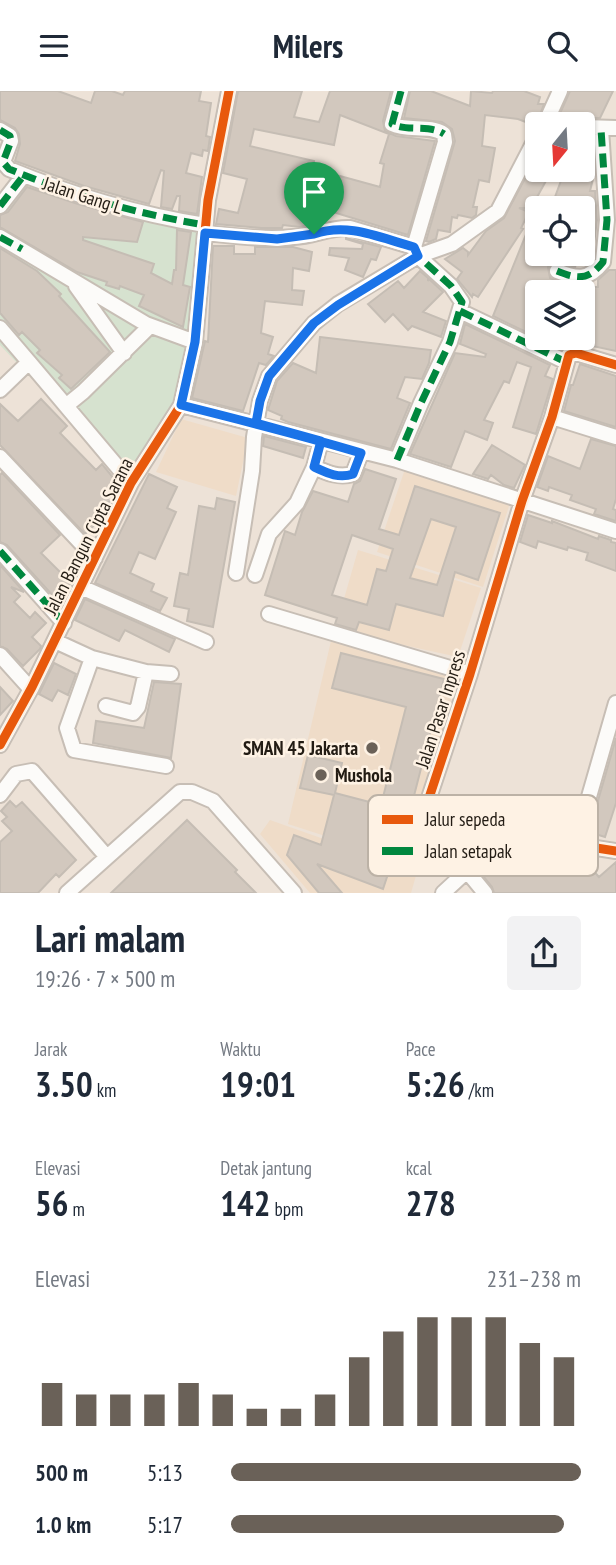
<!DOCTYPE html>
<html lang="id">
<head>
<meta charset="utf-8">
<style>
  :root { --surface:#fff; --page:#f2f2f3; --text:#1f2937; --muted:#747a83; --accent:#6a6158 }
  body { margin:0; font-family:"PT Sans Narrow",sans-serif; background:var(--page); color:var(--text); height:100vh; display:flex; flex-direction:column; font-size:26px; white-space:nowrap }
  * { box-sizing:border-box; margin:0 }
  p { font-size:23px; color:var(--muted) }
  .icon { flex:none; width:38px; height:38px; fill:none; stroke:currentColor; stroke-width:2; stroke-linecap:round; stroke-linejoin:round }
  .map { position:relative; height:802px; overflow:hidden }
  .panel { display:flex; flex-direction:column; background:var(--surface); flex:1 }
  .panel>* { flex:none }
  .needle { width:46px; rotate:198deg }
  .tools { position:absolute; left:525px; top:21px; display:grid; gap:14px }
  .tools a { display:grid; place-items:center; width:70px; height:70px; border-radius:7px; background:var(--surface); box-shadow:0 2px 5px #0004; font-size:35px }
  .pin { position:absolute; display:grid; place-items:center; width:60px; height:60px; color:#fff; margin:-72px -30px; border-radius:50% 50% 50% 0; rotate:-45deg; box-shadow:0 0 7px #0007 }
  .pin .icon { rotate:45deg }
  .round { display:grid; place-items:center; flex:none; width:74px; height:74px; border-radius:7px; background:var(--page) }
  .headline { display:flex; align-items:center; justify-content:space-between; height:119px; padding:0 35px }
  h1 { font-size:38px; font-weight:700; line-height:52px }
  .figures { display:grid; grid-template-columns:repeat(3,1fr); gap:10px; height:119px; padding:7px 35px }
  .figures div { display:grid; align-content:center }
  .figures b { font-size:35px; font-weight:700 }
  .figures small { font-size:19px; font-weight:400 }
  .figures p { font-size:19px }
  .chart { height:196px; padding:14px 35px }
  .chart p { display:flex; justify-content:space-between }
  .chart svg { width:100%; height:126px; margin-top:7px; stroke:var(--accent); stroke-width:6 }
  ul { padding:0 35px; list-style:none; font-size:23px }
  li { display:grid; grid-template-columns:112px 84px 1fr; align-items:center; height:52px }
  li i { height:18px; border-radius:9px; background:var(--accent) }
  header { display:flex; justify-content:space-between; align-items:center; height:91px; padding:0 35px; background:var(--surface); font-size:32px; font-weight:700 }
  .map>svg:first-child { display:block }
  .built { fill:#efdcc8 }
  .green { fill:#d6e2cf }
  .building { fill:#d2c8be; stroke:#c5bdb4; stroke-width:2; fill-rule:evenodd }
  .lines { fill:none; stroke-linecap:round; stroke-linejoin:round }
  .minor-casing { stroke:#c7beb5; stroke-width:18 }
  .minor { stroke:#fcfbf9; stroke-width:14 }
  .quiet { stroke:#00873e; stroke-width:7; stroke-dasharray:14 7; stroke-linecap:butt }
  .cycleway-casing { stroke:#fef2e4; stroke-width:13 }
  .cycleway { stroke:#e8590c; stroke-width:9 }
  .route-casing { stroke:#fff; stroke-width:14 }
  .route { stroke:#1a73e8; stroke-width:9 }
  .poi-dot { fill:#6a6158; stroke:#fef2e4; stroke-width:2.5 }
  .labels { text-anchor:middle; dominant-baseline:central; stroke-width:5; stroke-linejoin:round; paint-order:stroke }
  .street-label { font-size:19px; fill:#231c14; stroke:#fef2e4 }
  .poi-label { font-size:19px; font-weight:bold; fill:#231c14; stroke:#fef2e4; text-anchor:end }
  .key { fill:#fef2e4; stroke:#bcb2a6; stroke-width:2 }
  .key-label { font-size:19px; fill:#231c14 }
</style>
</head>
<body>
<header><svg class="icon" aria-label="menu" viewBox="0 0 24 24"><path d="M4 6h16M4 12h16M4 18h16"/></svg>Milers<svg class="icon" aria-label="search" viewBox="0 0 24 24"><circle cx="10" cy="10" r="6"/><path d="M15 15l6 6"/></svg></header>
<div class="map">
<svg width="616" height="802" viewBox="0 0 616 802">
  <rect width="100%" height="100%" fill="#ede2d7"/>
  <path class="built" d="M181 328 248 347 236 405 156 381Z
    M405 378 510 412 483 496 377 461Z
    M358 459 481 497 458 566 335 539Z
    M331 550 458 582 409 772 288 733Z
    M270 729 417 781 411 802H310L260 743Z"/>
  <path class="green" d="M21 89 191 135 205 142 181 314 131 392 0 254V132Z"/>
  <path class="building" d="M0 0H58L91 12 95 0H112L123 4 125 0H201L199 10 211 12 206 45 210 46 208 60 203 59 202 65 191 62 186 82 202 86 197 123 179 120 180 105H177L172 118 161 116 164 80 161 79 149 113 84 95 15 70 20 53 19 43 15 37 0 29Z
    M238 0H302L294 26 319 31 330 0H391L383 30 385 40 396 45 435 50 408 144 320 117 316 132 300 136 283 134 282 137H261L216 133 219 118 238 122 247 88 223 82ZM340 24 389 43 380 72 384 73 380 96 340 85 338 94 310 87 314 70 250 55 254 38 334 54Z
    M410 0H431L470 15 471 0 492 2 493 0H524L540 6 538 13H544L536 35 518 28 485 24 482 55 495 57 489 91 479 89 473 116H477L476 124 472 127 458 124 457 127 452 126 450 141 438 139 436 148 429 151 426 150 455 50 452 38 442 31 404 27Z
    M570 0H613L600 27H558Z
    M537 65V79H552L531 117H519L529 121 521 137 523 138 478 206 473 203 472 206 457 188 462 181 445 168 463 157 468 161V164L486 140 504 127Z
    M565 79H578L594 84 590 100H595L597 129 592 169 589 117H563L552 114Z
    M27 96 78 113 143 131 137 151 83 146V149L154 173 151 182 172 193 174 179H176L177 139 191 141 183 194 190 196 183 236 139 215 144 204 120 195 119 198 106 194 107 191 77 181 0 136V124L8 121Z
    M527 141 537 150V163H580L575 176 556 170 548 176 550 187 569 194 566 201H537V244L526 241 493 225Z
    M346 147 381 156 376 169 371 168 363 186 345 179 349 167 329 164 330 157 362 158 363 153 346 148Z
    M213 155H234V163H255V156H293L312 161 309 180 293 177 292 199 304 200 302 214 265 210 261 242 273 246 268 263 274 265 266 274 259 272 243 320 192 307 205 250 208 251Z
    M0 157 37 180 61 203 59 205 110 261 71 298 59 287 62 284 37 262 40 259 22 241 19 244 0 222Z
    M609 179H616V260L583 253V214L591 217 593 196H598V189Z
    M420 180 428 187V190L429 188 443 201 423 221 446 230 441 246 412 235 408 239 393 223 385 231 368 213 398 190 404 197Z
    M465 233 550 274 545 285 553 288 536 343 513 336 531 276 517 271 509 292 504 290 484 329 493 332 487 349 465 340 451 376 410 363 455 262 485 266 486 263 460 253Z
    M320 246 431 259 429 272 422 288 405 286 397 307 410 312 391 358 288 331 281 328 282 325 268 319 277 290 293 272 316 282Z
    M580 273 616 285V336L564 320 571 294H573Z
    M41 308 67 335 60 342 96 379 102 373 119 394 113 407 97 422 102 427 85 443 0 354V313L18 330Z
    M264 345 306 356 303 367 263 355Z
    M591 348 616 355V408L613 418 616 419V430L594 423 596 418 570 409 572 404 549 396 548 400 537 396 548 365 580 378Z
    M492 354 525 374 514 397 504 394 491 384 488 388 473 383Z
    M365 378 396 388 379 438 399 444 415 395 500 422 478 489 455 481 443 525 396 513 389 539 359 531 356 539 335 533 337 527 265 504 285 440 295 444 302 421 313 400 348 411 354 393 360 390ZM431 428 456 436 437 494 410 487ZM352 444 393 458 386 480 377 478 367 514 332 504Z
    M2 382 60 444 41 462 71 492 55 507 7 454 0 451V384Z
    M149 383 177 396 167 417 176 421 155 468 139 461 130 482 154 493 151 500 167 507 160 520 95 492Z
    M217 407 235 411 213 536 187 530 189 518 174 515 180 482 188 484 199 415 215 418Z
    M528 424 552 432V430L598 448 599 445 611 449V451L616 452V480L586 469 588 462 568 456 567 459 538 450 536 457 520 451Z
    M0 474 24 501 11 496 20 505 14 511 30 527 35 521 46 532 32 546 41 555 40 558 23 575 7 558 0 555Z
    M85 508 175 548 169 561 125 539 119 550 75 529Z
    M341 562 444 588 399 763 395 762 383 798 317 773 342 802H319L287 764 294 744 321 754 334 704 300 697 308 664 342 672 335 702 381 714 406 616 332 597Z
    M54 572 76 583 68 604 58 599 52 610 39 603Z
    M154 591 181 593 171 667 93 652 96 630 144 637Z
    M0 596 13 610 0 624Z
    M616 647V712L605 746 589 741Z
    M10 710 16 716 22 711 76 769 59 786 56 783 38 802H0V751L12 740 2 730 7 726 1 720Z
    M187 729 237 779 235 781 256 802H111Z
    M522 755 540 760H556L570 773 580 765 599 786 616 771V802H494L492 796 480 781 508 759 512 764Z"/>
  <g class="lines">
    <defs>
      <path id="minor" d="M545 33 560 0
        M583 36 616 37
        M0 39 10 45 11 50 3 71 9 78C72 104 137 123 205 134
        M0 115 24 84
        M205 142C235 145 265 149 294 146 314 145 330 136 350 137L414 156
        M0 146 146 233 195 251
        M557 180C577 188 588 190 603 171L607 129 601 38
        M76 195 124 262
        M460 220 566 271
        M0 237 29 271
        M616 274 576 262 569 264 552 326 522 410 470 583 423 725 425 731 435 736 507 743 616 760
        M0 299 29 271 131 392
        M67 314 83 301 150 235
        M181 314 397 369 616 440
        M552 326 616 346
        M0 366 95 467
        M397 369 421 312 450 251 462 211 451 195 418 165 414 156 445 51 444 43C429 33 408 41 392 33L401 0
        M314 376C327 382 339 387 353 383L361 362
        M0 460 64 532
        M236 482 252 380 254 346 260 310 269 285 314 232 338 213 418 165 452 153 498 120 537 45
        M255 484 269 443 297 412 314 376 321 350
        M81 496 206 551
        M269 523 470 583
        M55 550 92 567 67 637 74 659 166 675
        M0 564 27 594 32 596
        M92 567 146 581 171 583
        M106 615 133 622 138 616 146 581
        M0 654 32 596 131 392 181 314 195 251 208 109 229 0
        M0 704 16 683 32 680 107 766
        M580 737 616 612
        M467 780 485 802
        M67 802 180 701H192L213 710 294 802
        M443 802 507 743"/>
    </defs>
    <use href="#minor" class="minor-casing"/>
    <use href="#minor" class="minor"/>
    <path class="quiet" d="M401 0 392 33C408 41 429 33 444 43
      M0 39 10 45 11 50 3 71 9 78C72 104 137 123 205 134
      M0 115 24 84
      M205 142C235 145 265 149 294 146 314 145 330 136 350 137L414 156
      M0 146 22 158
      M557 180C577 188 588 190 603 171L607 129 601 38
      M460 220 566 271
      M397 369 421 312 450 251 462 211 451 195 418 165
      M0 460 64 532"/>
    <defs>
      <path id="cycleway" d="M616 274 576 262 569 264 552 326 522 410 470 583 423 725 425 731 435 736 507 743 616 760
        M0 654 32 596 131 392 181 314 195 251 208 109 229 0"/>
    </defs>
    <use href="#cycleway" class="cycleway-casing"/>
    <use href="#cycleway" class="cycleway"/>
  </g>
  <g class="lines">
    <defs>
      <path id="route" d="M314 143 277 148 205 142 195 251 181 314C241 329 301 344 361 362L353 383C339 388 327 382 314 376L321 350 256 332 260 310 269 285 314 232 338 214 418 165 414 156C380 147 349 131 314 143"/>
    </defs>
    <use href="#route" class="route-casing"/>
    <use href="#route" class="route"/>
  </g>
  <g class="poi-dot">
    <circle cx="372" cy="657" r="7"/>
    <circle cx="321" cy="684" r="7"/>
  </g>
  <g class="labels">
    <g class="street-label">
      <text transform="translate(83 104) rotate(18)">Jalan Gang L</text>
      <text transform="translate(88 445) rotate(-63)">Jalan Bangun Cipta Sarana</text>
      <text transform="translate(440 618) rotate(-72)">Jalan Pasar Inpress</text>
    </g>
    <g class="poi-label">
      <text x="358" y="657">SMAN 45 Jakarta</text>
      <text x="335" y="684" text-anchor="start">Mushola</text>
    </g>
  </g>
  <rect x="368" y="704" width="230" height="81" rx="10" class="key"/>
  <rect x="382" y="724" width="31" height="9" fill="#e8590c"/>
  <rect x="382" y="756" width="31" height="8" fill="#00873e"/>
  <g class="key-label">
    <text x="425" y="735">Jalur sepeda</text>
    <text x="425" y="767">Jalan setapak</text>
  </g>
</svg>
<div class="tools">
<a><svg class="needle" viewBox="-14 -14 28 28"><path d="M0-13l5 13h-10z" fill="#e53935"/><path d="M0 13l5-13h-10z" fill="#747a83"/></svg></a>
<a><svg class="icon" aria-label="locate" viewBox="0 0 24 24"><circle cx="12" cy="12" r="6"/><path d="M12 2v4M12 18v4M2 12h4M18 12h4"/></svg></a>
<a><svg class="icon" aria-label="layers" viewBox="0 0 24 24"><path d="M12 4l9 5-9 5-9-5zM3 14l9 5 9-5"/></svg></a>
</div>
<div class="pin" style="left:314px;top:143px;background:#1e9e55"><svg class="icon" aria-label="arrive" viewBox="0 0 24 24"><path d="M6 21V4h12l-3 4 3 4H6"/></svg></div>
</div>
<section class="panel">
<div class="headline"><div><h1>Lari malam</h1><p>19:26 · 7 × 500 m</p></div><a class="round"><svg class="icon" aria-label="share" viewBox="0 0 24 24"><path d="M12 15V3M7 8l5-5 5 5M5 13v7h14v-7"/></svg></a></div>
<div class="figures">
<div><p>Jarak</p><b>3.50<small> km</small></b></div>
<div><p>Waktu</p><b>19:01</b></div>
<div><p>Pace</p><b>5:26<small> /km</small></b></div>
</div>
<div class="figures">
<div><p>Elevasi</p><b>56<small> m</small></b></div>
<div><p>Detak jantung</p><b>142<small> bpm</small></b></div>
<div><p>kcal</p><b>278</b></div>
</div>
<div class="chart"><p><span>Elevasi</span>231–238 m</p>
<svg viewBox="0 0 160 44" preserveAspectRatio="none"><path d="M5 44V29M15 44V33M25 44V33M35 44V33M45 44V29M55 44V33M65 44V38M75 44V38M85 44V33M95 44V20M105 44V11M115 44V6M125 44V6M135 44V6M145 44V15M155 44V20"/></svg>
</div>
<ul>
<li><b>500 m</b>5:13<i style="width:100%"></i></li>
<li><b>1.0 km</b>5:17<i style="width:95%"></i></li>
</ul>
</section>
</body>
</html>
